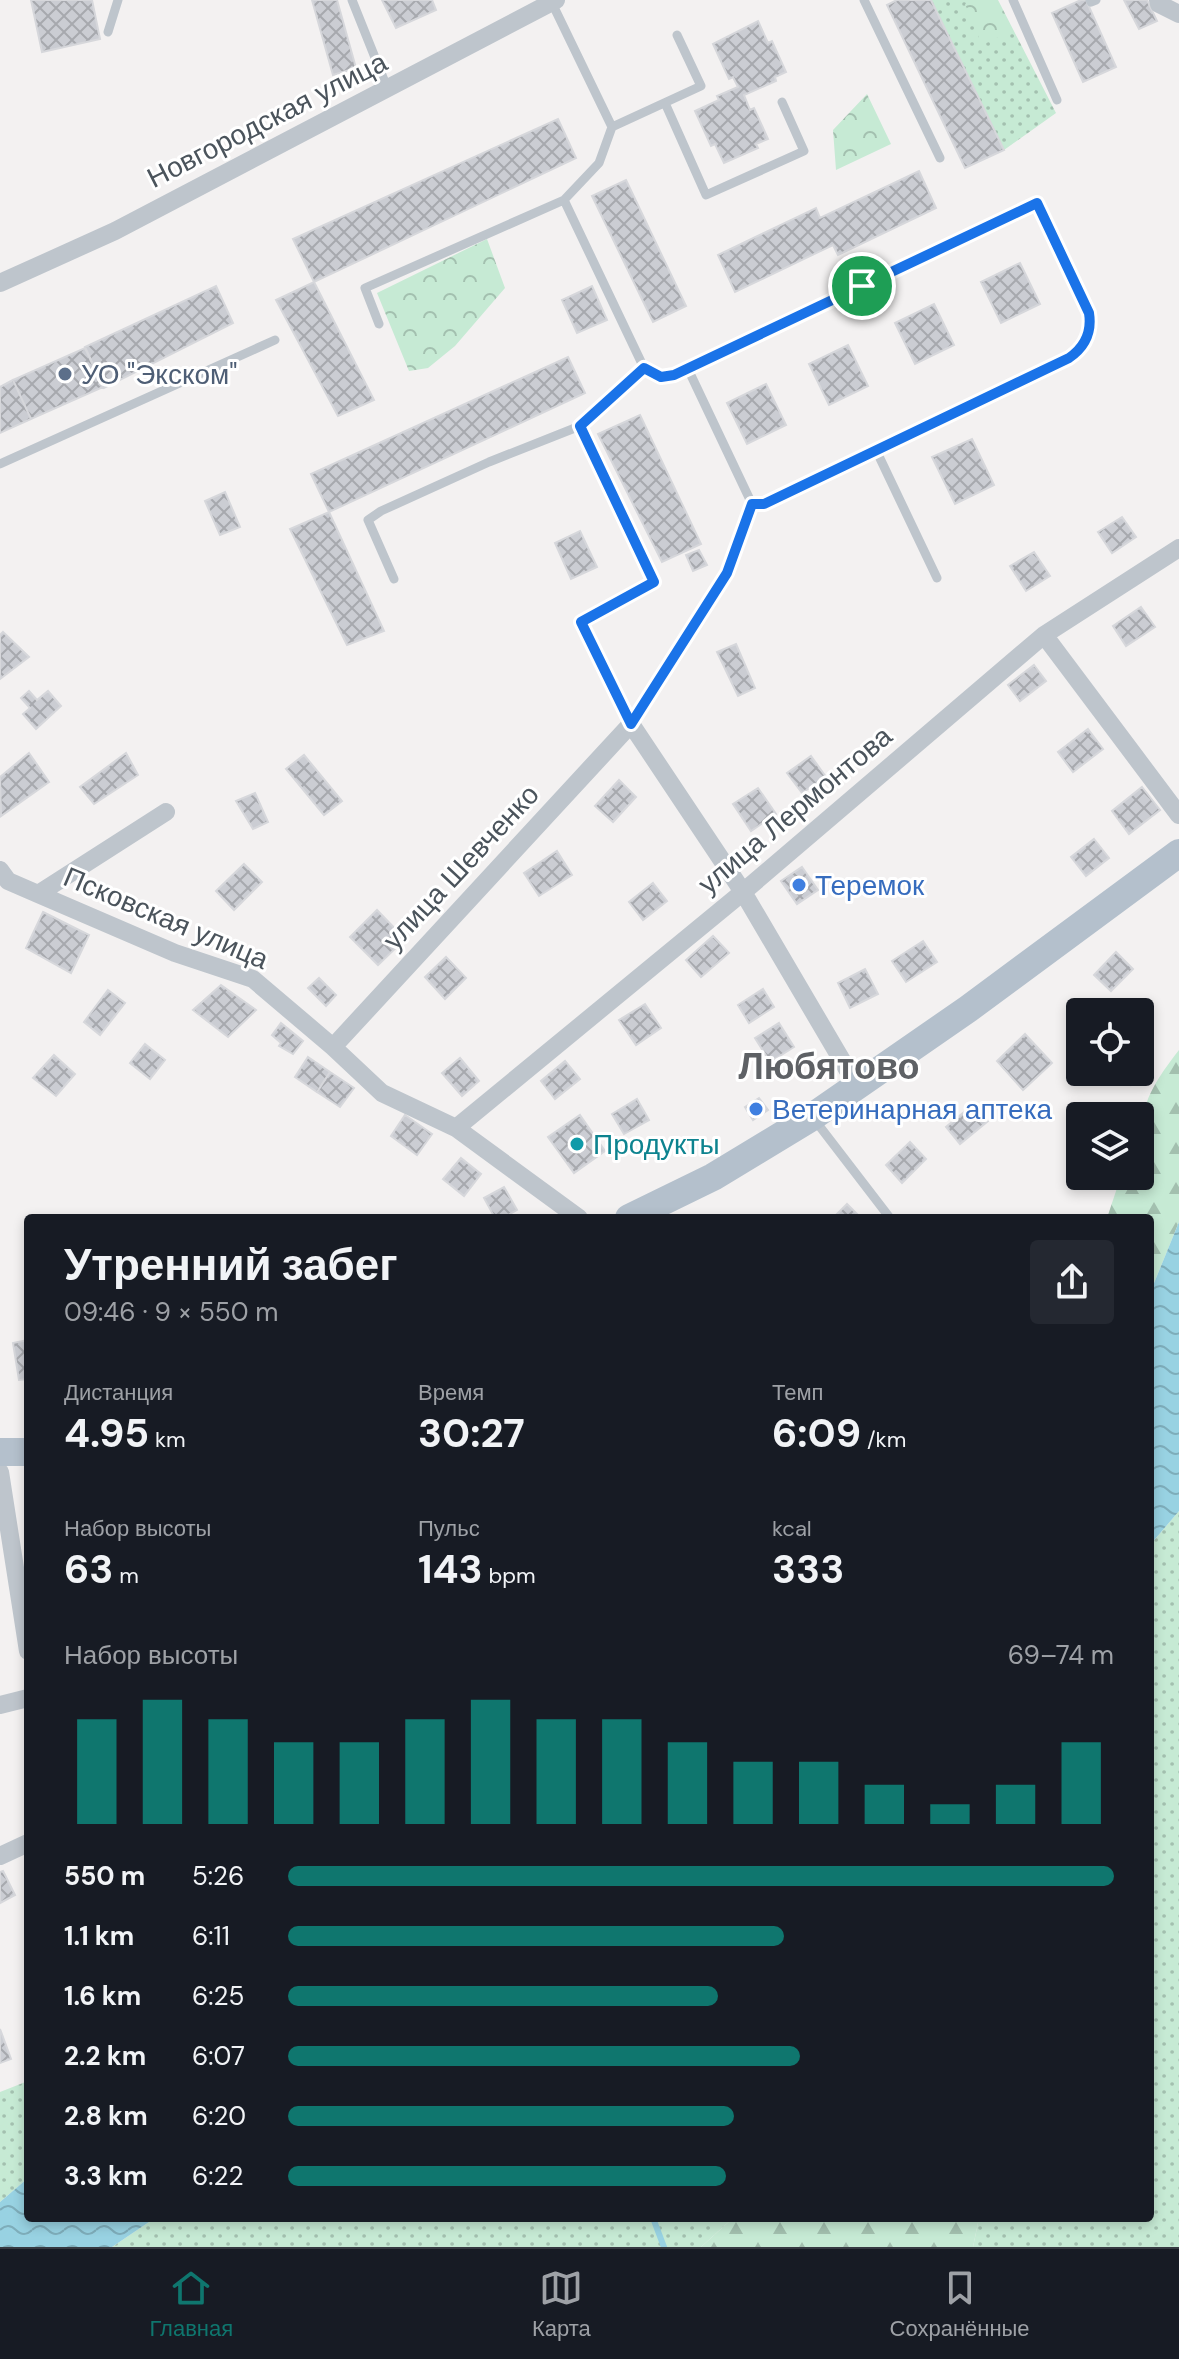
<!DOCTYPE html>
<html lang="ru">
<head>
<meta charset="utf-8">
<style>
  :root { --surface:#171b24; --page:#242831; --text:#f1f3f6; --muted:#9ea1a6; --line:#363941; --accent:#0f766e }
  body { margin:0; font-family:"DM Sans",sans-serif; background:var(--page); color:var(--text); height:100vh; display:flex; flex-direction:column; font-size:30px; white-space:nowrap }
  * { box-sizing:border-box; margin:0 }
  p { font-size:26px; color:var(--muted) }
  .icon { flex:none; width:44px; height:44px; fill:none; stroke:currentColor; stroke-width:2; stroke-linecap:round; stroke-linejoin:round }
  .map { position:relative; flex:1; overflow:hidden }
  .drawer { position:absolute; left:24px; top:1214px; width:1130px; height:1008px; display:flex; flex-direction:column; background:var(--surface); border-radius:8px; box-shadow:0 4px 12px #0003 }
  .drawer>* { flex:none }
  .fabs { position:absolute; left:1066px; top:998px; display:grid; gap:16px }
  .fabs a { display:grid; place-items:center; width:88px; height:88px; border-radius:8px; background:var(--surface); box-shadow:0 4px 12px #0003; font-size:40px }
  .pin { position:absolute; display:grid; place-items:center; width:68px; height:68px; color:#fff; margin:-34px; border:4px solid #fff; border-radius:50%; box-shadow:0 2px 8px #0007 }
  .round { display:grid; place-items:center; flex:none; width:84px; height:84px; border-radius:8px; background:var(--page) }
  .head { display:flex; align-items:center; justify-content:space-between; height:136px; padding:0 40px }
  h1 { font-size:44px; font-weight:700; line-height:60px }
  .figures { display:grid; grid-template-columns:repeat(3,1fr); gap:12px; height:136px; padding:8px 40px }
  .figures div { display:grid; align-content:center }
  .figures b { font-size:40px; font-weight:700 }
  .figures small { font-size:22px; font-weight:400 }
  .figures p { font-size:22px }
  .chart { height:224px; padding:16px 40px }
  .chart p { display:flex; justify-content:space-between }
  .chart svg { width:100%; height:144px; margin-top:8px; stroke:var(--accent); stroke-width:6 }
  ul { padding:0 40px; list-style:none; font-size:26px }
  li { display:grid; grid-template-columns:128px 96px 1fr; align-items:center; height:60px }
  li i { height:20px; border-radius:10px; background:var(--accent) }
  .tabs { display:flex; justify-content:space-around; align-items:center; height:112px; border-top:2px solid var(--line); background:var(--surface); font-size:22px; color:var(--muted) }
  .tabs a { display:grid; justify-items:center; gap:4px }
  .tabs .selected { color:var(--accent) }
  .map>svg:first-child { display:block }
  .grass { fill:url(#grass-dots) }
  .forest { fill:url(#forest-firs) }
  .park { fill:url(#park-crowns) }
  .water { fill:url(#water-waves) }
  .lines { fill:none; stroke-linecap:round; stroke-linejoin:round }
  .stream { stroke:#98d2e2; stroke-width:6 }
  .building { fill:url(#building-cross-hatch); stroke:#d6d7db; stroke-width:2 }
  .lane { stroke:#bec5cc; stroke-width:9 }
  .street { stroke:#bec5cc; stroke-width:18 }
  .primary { stroke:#b4c0cc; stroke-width:28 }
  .route-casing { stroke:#fff; stroke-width:16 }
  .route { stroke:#1a73e8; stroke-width:10 }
  .service-dot { fill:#5c6f8a; stroke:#fff; stroke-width:3 }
  .shop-dot { fill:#3f7fe0; stroke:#fff; stroke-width:3 }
  .culture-dot { fill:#0f9aa8; stroke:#fff; stroke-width:3 }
  .labels { text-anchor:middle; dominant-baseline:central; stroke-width:6; stroke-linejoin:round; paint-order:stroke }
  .street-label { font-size:28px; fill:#4b545c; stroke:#fff }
  .service-label { font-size:28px; fill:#4e5e75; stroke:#fff; text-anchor:start }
  .shop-label { font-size:28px; fill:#366cbe; stroke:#fff; text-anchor:start }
  .culture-label { font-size:28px; fill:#0d838f; stroke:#fff; text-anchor:start }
  .district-label { font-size:36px; font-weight:bold; fill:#5e6165; stroke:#fff }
</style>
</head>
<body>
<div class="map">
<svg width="1179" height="2247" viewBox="0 0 1179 2247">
  <defs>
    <pattern id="grass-dots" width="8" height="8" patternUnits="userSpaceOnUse" patternTransform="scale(2)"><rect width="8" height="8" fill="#c6ead4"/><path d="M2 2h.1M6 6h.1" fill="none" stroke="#a3c0af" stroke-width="1.8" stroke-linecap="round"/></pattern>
    <pattern id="forest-firs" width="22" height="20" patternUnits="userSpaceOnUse" patternTransform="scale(2)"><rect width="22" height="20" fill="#c6ead4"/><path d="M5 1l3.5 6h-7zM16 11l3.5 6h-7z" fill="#a3c0af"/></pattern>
    <pattern id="park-crowns" width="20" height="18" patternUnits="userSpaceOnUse" patternTransform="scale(2)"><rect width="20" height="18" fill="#c6ead4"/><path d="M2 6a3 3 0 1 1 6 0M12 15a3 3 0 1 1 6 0" fill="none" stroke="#a3c0af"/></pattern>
    <pattern id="water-waves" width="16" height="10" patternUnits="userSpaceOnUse" patternTransform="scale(2)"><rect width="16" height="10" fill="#98d2e2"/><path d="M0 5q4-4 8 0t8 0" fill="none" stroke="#7eadba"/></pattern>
    <pattern id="building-cross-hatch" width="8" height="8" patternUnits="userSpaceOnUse" patternTransform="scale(2)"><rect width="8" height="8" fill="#cbcdd3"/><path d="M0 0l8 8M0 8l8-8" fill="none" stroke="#a7a9ae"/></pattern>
  </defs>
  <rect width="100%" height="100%" fill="#f3f1f1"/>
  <path class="grass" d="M931 0H998L1056 113 1004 150Z
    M1179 1511V2247H973L979 2218H1150V1545Z
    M28 2081V2178L0 2202V2092Z
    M155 2218H733L701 2247H112Z"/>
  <path class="forest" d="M1179 1050V1222L1150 1293V1218H1107L1121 1176H1140C1140 1114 1140 1100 1179 1050Z
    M733 2218H979L973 2247H701Z"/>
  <path class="park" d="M977 0H997L1009 32 982 45 965 4Z
    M867 94 891 144 836 170 833 130Z
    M487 239 505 288 455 346 428 368 409 371 377 293Z"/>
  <path class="water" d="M1179 1222V1511L1150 1545V1293Z
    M28 2178V2218H155L112 2247H0V2202Z"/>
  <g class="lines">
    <path class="stream" d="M653 2218 664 2247"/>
  </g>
  <path class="building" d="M31 0H92L100 39 42 52Z
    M312 0H337L356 68 333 75Z
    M382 0H432L436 10 396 28Z
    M897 0H931L1004 150 965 168 887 5Z
    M1081 0H1086L1116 67 1083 82 1052 13Z
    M1124 0H1147L1157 21 1139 29Z
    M758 21 768 43 772 41 786 72 775 77 776 81 744 95 750 110 754 108 768 139 756 144 758 148 724 163 715 144 711 146 695 111 719 100 717 96 738 87 733 77 729 79 713 44Z
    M558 119 576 158 314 282 293 239Z
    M919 171 936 208 838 255 833 245 735 292 718 255 816 208 820 218Z
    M626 180 686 306 653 322 592 196Z
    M1020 263 1040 304 1001 323 981 282Z
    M314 282 374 400 338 416 276 300Z
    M216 286 233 323 104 388 85 347Z
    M592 286 607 320 577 333 562 300Z
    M934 304 954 345 915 364 895 323Z
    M848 345 868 386 829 405 809 364Z
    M85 348 103 387 31 419 13 380Z
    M568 357 585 393 329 512 311 474Z
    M13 380 31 419 0 433V387Z
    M766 384 786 425 747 444 727 403Z
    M640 415 701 544 662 562 598 434Z
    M972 439 994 485 955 504 932 457Z
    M225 492 240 527 220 535 205 501Z
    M329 512 384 631 347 645 290 529Z
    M1122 517 1136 537 1112 553 1098 532Z
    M580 531 597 567 571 579 555 543Z
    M699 550 707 565 693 571 686 555Z
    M1034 552 1050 576 1026 591 1010 566Z
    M1141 607 1155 627 1126 646 1113 626Z
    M3 632 29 657 0 679V635Z
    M736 644 755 688 738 696 717 652Z
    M1034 665 1046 681 1020 701 1008 685Z
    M29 691 37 700 48 691 61 706 36 729 23 714 30 708 21 698Z
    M1088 729 1103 749 1073 772 1058 752Z
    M29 753 49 782 1 816 0 777Z
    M126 753 138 775 94 804 80 787Z
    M304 755 342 801 324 815 286 769Z
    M811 756 826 777 802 793 787 773Z
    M619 780 636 797 613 822 595 806Z
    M1142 787 1160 810 1129 834 1112 811Z
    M758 788 776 814 751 831 733 804Z
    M255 793 268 822 253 829 236 801Z
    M1094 839 1109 858 1086 876 1071 857Z
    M557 851 572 875 539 896 524 873Z
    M244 864 262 882 234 910 216 891Z
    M802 867 818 890 797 904 781 881Z
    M653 883 667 901 643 920 629 902Z
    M377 910 405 939 378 965 350 937Z
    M43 912 89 935 71 973 26 948Z
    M713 936 729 953 701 977 686 960Z
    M923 941 937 962 906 982 892 961Z
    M1116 952 1133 969 1111 991 1094 975Z
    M446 957 466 978 445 999 425 977Z
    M865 969 878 994 850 1008 838 983Z
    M319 978 336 995 326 1006 308 988Z
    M221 985 256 1010 228 1037 193 1010Z
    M763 989 774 1007 749 1023 738 1005Z
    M108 990 125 1003 100 1035 84 1022Z
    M645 1004 661 1028 636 1045 619 1020Z
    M281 1023 303 1041 293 1054 279 1046 281 1043 272 1035Z
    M779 1023 794 1047 770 1062 755 1038Z
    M1025 1034 1052 1063 1023 1090 997 1061Z
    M145 1044 165 1060 150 1079 130 1063Z
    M54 1055 75 1074 56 1096 33 1078Z
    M308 1057 330 1072 317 1092 295 1077Z
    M460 1058 479 1081 462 1096 442 1073Z
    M565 1061 580 1079 555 1099 541 1081Z
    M1140 1062 1148 1071 1131 1085 1121 1072H1140Z
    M330 1072 354 1088 340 1107 317 1092Z
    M759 1098 768 1110 753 1120 745 1107Z
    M637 1099 649 1120 624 1134 612 1114Z
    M974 1104 988 1121 960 1144 946 1127Z
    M405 1115 432 1134 417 1155 391 1136Z
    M580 1115 605 1151 574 1173 548 1137Z
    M910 1142 926 1159 902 1183 886 1165Z
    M461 1158 481 1174 464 1196 443 1179Z
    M504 1187 517 1210 503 1218H495L484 1198Z
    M847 1204 861 1218H833Z
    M28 1340V1379L19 1380 13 1343Z
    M3 1871 15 1895 0 1903V1872Z
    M0 2029 11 2059 0 2063Z"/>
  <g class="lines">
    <path class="lane" d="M352 0 388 90
      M864 0 940 158
      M1013 0 1057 100
      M1090 0 1091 2 1096 0
      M108 32 118 0
      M665 103 706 195 804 151 782 102
      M612 127 701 86 677 35
      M564 200 644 368 661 377 674 375 1037 203C1048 225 1090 303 1090 322 1090 338 1081 349 1069 358L764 504H752
      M379 324 365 288 564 200 599 163 612 127 552 3
      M876 450 937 578
      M0 464 275 340
      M394 579 368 520 381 511 489 462 580 426
      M631 724 581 622 654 582 580 426 644 368
      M631 724 727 573 752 504 688 369
      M814 1119 890 1218"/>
    <path class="street" d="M1158 0 1159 4 1179 14
      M0 283 115 231 556 0
      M1044 635 1179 815
      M0 870 8 881 38 894 175 953 253 979 333 1047 382 1093 456 1128 579 1218
      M38 894 166 812
      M333 1047 631 724 743 892 857 1086
      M456 1128 743 892 1044 635 1179 548
      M0 1472 28 1651
      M0 1705 28 1698
      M0 1856 28 1843"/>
    <path class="primary" d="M629 1218 713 1177 812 1117 968 1009 1179 853
      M0 1452H28"/>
  </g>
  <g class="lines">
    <defs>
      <path id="route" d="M1037 203 1089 313C1092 332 1085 347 1069 358L764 504H752L727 573 631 724 581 622 654 582 580 426 644 368 661 377 674 375Z"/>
    </defs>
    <use href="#route" class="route-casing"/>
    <use href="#route" class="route"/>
  </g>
  <circle class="service-dot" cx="65" cy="374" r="8"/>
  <g class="shop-dot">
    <circle cx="799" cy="885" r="8"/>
    <circle cx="756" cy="1109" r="8"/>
  </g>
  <circle class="culture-dot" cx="577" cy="1144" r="8"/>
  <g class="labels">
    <g class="street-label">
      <text transform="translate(267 120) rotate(-27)">Новгородская улица</text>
      <text transform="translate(795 810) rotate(-40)">улица Лермонтова</text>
      <text transform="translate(461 867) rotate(-47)">улица Шевченко</text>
      <text transform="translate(166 918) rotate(23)">Псковская улица</text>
    </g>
    <g class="service-label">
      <text x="81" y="374">УО "Экском"</text>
    </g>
    <g class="shop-label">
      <text x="815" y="885">Теремок</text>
      <text x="772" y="1109">Ветеринарная аптека</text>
    </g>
    <g class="culture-label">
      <text x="593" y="1144">Продукты</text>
    </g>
    <g class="district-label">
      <text x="829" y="1066">Любятово</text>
    </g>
  </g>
</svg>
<div class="fabs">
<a><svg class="icon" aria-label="locate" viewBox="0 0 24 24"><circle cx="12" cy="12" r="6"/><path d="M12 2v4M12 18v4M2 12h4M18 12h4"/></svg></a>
<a><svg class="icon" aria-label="layers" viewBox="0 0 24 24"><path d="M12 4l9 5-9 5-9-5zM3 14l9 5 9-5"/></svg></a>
</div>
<div class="pin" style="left:862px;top:286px;background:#1e9e55"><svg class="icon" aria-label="arrive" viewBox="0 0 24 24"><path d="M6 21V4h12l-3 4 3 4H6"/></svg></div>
<section class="drawer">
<div class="head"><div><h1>Утренний забег</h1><p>09:46 · 9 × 550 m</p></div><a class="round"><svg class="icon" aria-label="share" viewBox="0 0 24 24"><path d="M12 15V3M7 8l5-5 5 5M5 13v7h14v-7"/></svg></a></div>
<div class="figures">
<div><p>Дистанция</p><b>4.95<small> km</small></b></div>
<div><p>Время</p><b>30:27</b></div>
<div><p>Темп</p><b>6:09<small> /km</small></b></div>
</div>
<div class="figures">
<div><p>Набор высоты</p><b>63<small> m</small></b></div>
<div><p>Пульс</p><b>143<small> bpm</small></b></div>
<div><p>kcal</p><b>333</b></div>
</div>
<div class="chart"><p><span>Набор высоты</span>69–74 m</p>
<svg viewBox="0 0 160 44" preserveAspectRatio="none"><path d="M5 44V12M15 44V6M25 44V12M35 44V19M45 44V19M55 44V12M65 44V6M75 44V12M85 44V12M95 44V19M105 44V25M115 44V25M125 44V32M135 44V38M145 44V32M155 44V19"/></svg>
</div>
<ul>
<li><b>550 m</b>5:26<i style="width:100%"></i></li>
<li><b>1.1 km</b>6:11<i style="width:60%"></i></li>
<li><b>1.6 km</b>6:25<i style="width:52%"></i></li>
<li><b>2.2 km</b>6:07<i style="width:62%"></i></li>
<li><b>2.8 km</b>6:20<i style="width:54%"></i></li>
<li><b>3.3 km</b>6:22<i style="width:53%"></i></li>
</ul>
</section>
</div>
<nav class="tabs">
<a class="selected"><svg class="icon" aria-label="home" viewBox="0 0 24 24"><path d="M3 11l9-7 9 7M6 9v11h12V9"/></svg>Главная</a>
<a><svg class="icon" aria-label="map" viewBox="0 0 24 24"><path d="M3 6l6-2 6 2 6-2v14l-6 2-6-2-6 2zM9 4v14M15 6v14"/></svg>Карта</a>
<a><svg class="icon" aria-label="saved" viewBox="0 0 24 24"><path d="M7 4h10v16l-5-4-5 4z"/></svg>Сохранённые</a>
</nav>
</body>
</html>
